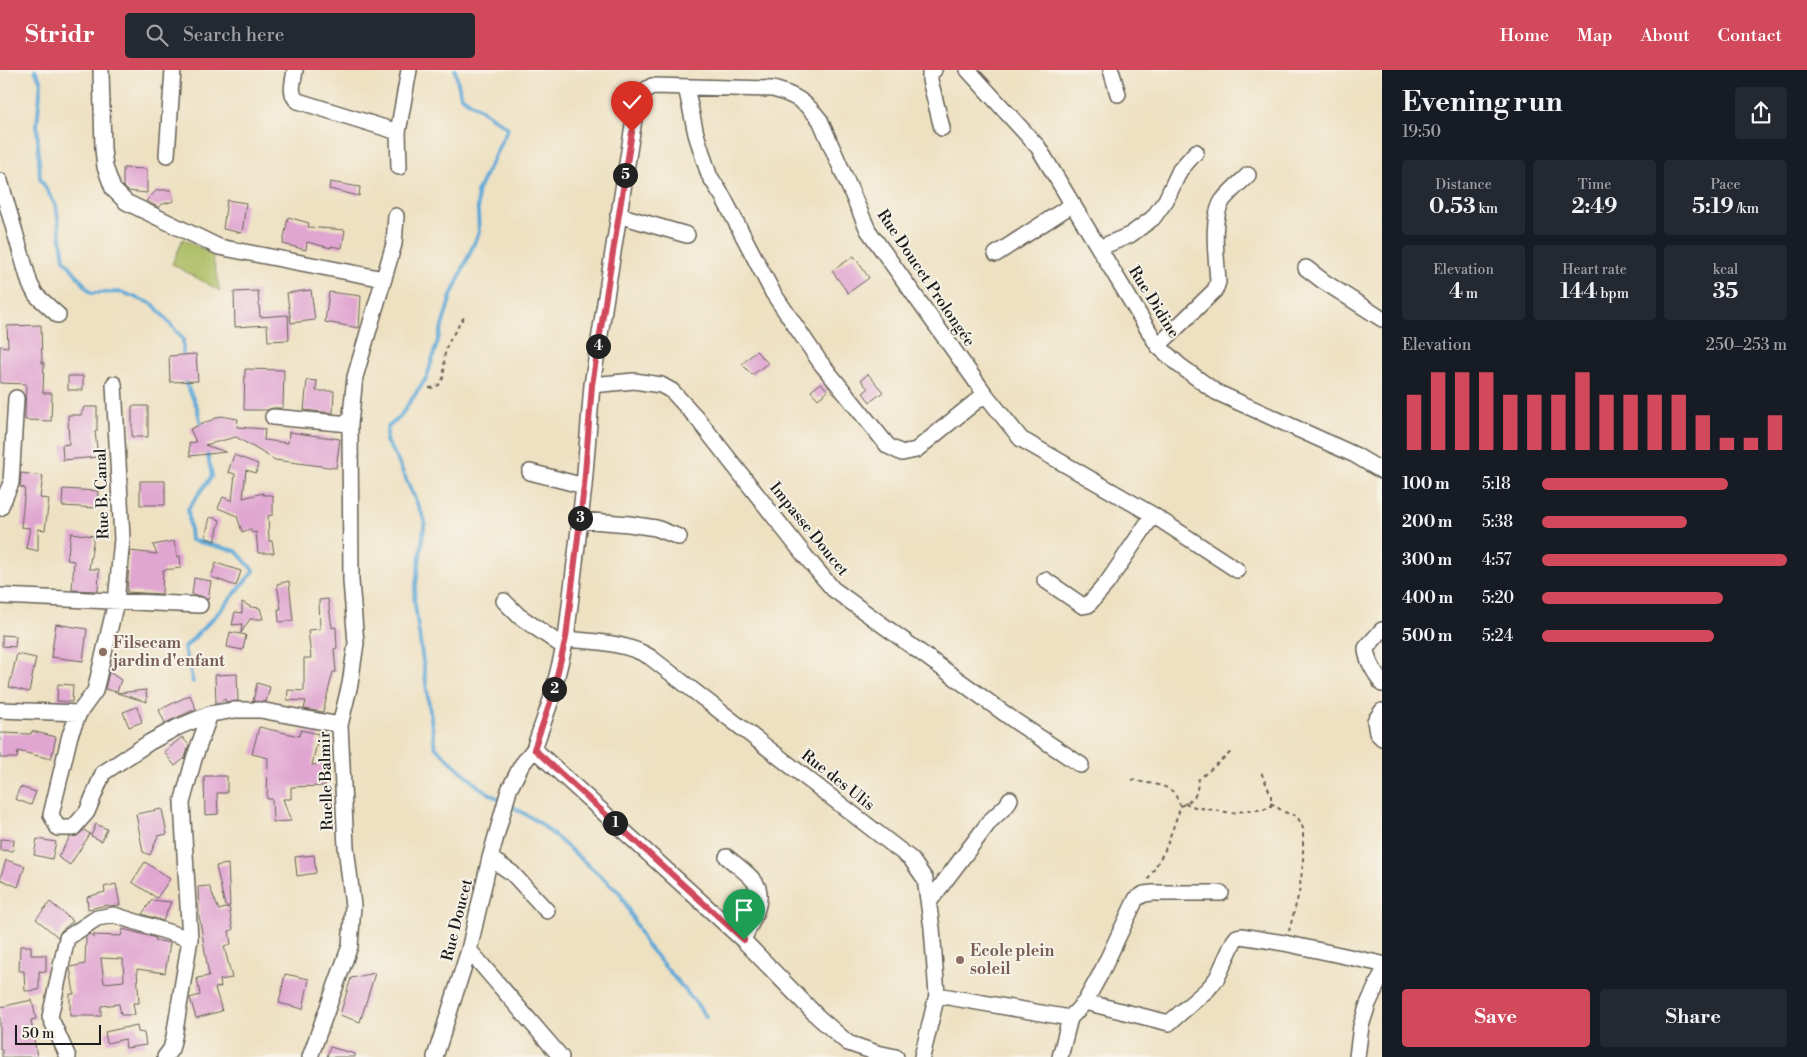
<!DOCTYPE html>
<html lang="en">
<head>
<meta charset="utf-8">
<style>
  :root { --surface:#171b24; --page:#242831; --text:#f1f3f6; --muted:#9ea1a6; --accent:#d1495b }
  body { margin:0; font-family:"Libre Bodoni",serif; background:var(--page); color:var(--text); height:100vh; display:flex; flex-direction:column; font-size:19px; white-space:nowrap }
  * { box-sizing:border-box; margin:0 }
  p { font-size:16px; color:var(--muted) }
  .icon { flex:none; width:28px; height:28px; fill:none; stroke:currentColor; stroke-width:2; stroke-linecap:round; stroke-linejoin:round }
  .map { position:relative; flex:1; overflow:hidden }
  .sheet { display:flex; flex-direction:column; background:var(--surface); width:425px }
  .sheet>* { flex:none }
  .scale { position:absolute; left:15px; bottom:12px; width:86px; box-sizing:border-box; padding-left:5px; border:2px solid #1c1c1c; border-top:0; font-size:14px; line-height:18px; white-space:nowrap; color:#1c1c1c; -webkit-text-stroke:4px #f7f3e8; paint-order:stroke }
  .pin { position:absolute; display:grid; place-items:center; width:42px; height:42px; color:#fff; margin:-51px -21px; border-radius:50% 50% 50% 0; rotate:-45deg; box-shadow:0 0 5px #0007 }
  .pin .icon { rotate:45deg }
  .km { position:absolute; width:25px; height:25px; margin:-12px; border-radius:50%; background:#222; color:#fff; font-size:14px; line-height:25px; text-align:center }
  .round { display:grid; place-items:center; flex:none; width:52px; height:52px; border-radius:5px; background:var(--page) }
  .summary { display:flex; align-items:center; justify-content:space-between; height:85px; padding:0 20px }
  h1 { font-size:28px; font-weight:800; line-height:38px }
  .metrics { display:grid; grid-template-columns:repeat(3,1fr); gap:8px; height:85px; padding:5px 20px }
  .metrics div { display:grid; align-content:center; border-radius:5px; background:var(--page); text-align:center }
  .metrics b { font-size:21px; font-weight:800 }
  .metrics small { font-size:14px; font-weight:400 }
  .metrics p { font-size:14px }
  .chart { height:140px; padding:10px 20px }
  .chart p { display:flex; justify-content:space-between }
  .chart svg { width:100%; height:90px; margin-top:5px; stroke:var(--accent); stroke-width:6 }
  .cta { display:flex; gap:10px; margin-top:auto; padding:10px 20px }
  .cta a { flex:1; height:58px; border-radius:5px; background:var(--accent); color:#fff; font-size:20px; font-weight:800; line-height:58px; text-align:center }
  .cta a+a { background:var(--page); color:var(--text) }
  ul { padding:0 20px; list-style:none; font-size:16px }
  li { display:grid; grid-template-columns:80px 60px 1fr; align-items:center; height:38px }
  li i { height:12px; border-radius:6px; background:var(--accent) }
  header { display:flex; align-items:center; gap:30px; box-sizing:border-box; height:70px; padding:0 25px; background:var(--accent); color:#fff }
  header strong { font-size:24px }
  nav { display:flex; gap:28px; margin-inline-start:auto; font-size:18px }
  .search { width:350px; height:45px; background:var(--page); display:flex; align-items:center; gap:12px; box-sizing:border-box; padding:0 18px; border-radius:5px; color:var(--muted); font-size:19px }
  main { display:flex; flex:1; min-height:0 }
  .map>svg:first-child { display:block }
  .green { fill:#aabc60; stroke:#636c3e }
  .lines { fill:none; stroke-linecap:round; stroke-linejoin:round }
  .stream { stroke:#5ea8d6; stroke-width:4 }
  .building { fill:#e0a5d1; fill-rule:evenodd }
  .minor-casing { stroke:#666156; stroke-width:18 }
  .path { stroke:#666156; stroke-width:2; stroke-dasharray:4 4; stroke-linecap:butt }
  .minor { stroke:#fff; stroke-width:15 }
  .route-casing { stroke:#fff; stroke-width:10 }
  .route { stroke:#d1495b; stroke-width:6 }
  .education-dot { fill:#8d6e63; stroke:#f7f3e8; stroke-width:2 }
  .labels { text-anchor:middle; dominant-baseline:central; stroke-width:4; stroke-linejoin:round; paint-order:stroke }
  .street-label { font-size:16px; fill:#1c1c1c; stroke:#f7f3e8 }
  .education-label { font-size:16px; font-weight:bold; fill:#785e54; stroke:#f7f3e8; text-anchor:start }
</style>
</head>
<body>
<header>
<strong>Stridr</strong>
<div class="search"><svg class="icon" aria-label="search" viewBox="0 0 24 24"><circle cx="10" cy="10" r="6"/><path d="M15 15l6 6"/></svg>Search here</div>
<nav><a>Home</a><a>Map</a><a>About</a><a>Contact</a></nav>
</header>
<main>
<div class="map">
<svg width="1382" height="987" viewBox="0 0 1382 987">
  <rect width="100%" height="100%" fill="#f7f3e8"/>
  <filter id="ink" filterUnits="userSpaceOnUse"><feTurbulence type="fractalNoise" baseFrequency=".02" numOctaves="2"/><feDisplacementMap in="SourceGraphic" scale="10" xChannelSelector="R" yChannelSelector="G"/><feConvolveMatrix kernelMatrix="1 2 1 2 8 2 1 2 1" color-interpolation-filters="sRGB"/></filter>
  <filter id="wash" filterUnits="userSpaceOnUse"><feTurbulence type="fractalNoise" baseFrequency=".0096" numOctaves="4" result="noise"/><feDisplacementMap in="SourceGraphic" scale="20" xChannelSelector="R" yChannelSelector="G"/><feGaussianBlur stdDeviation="1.12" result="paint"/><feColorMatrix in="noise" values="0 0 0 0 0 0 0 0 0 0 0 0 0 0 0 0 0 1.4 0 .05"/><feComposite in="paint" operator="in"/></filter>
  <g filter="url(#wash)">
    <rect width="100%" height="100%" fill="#eee1c2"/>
    <path class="green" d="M183 169 212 184 220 221 172 194Z"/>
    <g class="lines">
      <path class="stream" d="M35 0 41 12 37 55 40 108 56 136 64 189 91 223 121 222 153 234 183 269V288
        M455 0 461 26 508 58 477 122 479 162 451 226 427 307 399 348 388 357 386 371 396 387 425 451 414 528 435 677 479 717 502 731
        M183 307 197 337 202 359
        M193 612 184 578 221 540 254 501 236 481 191 470 188 439 212 406 207 381
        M508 734 540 753 620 823 645 873 696 933 706 947"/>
    </g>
    <g id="blocks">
      <path class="building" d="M123 98 147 99V123L128 121 123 116Z
        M330 112 360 117 359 126 329 119Z
        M157 120H171L174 131 163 134 158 137 146 131Z
        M227 130 246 133 242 163 223 159Z
        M288 147 309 153 308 157 345 160 342 178 331 176V178L307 172 306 180 283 174Z
        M854 186 869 208 848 223 832 201Z
        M311 220 315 250 291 253 287 223Z
        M258 221 260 247 288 245 289 270 268 271 267 255 235 257 234 222Z
        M329 222 361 226 359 258 325 252Z
        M41 255 42 293H44L43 323H52L51 351 25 350 26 314 0 313V276L8 277 7 256Z
        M756 281 768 293 752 305 742 294Z
        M196 284 198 311 170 312 169 286Z
        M245 299 284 300 283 338H273L267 340H244Z
        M868 304 883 322 870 332 863 323 868 319 861 310Z
        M68 306H83V320H68Z
        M307 310 317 311 316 321H334L333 343 304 340Z
        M821 313 828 321 818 329 811 321Z
        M132 336H148V367H132Z
        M84 337H97V361H95L98 387 63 390 62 375 69 374 68 345H81Z
        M221 346 238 349 237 357 265 359 264 370 288 373 289 362 340 369 336 398 275 390 236 367 205 375 226 382 190 386 189 373 196 372 190 359Z
        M234 385 258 394 256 403 246 400 243 428 263 423V425H273V445L268 446 269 471H272L274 483H258L256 462 252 463 250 459 242 462 237 446 218 438 223 427 232 431 235 404 228 402Z
        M21 403 43 406 40 428 49 429 45 460 38 459V481L26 478 30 458 21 457 25 418 20 417Z
        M140 411H165V435H140Z
        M63 419 98 421 97 438 62 436Z
        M210 447 220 450 215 471 205 468Z
        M71 463 94 466 89 499H99L98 521 72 520 74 491 67 490Z
        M174 471 177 487 180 486 181 498 163 500 162 524 127 522 130 481 157 484 153 475Z
        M216 493 241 501 236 516 211 507Z
        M194 508 211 511 208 530 201 526 192 525Z
        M289 511 293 551 279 552 278 539H281L277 514Z
        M328 529 332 558 336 557 337 578 334 579 336 602H333L323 642 304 639 306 631 287 630 288 620 304 621V588H311L308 560 320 559 319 530Z
        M242 532 251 537 260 538 263 549H250L241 563 242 554 232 555 235 542 242 543Z
        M56 554 87 559 83 591 51 587Z
        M230 562 246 565 243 580 227 577Z
        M2 565 16 566 15 577 2 576Z
        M17 584 36 588 29 622 9 617Z
        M109 602 121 610 117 622 105 619Z
        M237 604 238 631 226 632 225 629 216 634 215 605Z
        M257 613 270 617 266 632 253 631Z
        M58 614 73 615 72 632 57 631Z
        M146 620 147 632 117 623Z
        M190 625 196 639 165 653 159 640Z
        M137 637 142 652 129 657 123 642Z
        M259 657 299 666 301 660 319 664 312 695 325 694V716L291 717V729H283L291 751 273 752 272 729H267L268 688 252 684Z
        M32 661 56 667 51 689 18 681 17 688H0V663L31 664Z
        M182 667 189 675 185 688 175 696 164 682Z
        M204 706H227V723H217L218 744 205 745Z
        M20 717 36 722 31 735 15 729Z
        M162 739 167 764 158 766 150 785 143 782 136 744Z
        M96 754 107 759 102 771 91 766Z
        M84 760 90 764 70 795 58 787 70 767 77 766Z
        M0 769 14 770 13 781 0 780Z
        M37 769 56 772 52 789 34 785Z
        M314 785 316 803 297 806 295 787Z
        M6 790 25 796 18 817 0 809Z
        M145 792 170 809 157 828 132 812Z
        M228 794 230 836H225L216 796Z
        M116 814 120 835 109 836 108 835 88 839 87 827 105 822 104 817Z
        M209 816 219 840 229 837 233 860 229 861 231 874 224 876 232 908 220 910 221 917 215 918 222 941 196 948 190 928 200 925 197 908 209 906 199 845 198 817Z
        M152 830 171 832 163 851 142 844Z
        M50 832 73 851 61 861 58 867 36 849Z
        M123 859 156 868 155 870 170 873 165 903 137 899 139 933H133L135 945H121L119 934 101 936V946H70V924H74L70 897 85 894 86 867 89 864 94 868 93 865 121 866ZM101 888 123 889 124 911 104 913Z
        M20 876H31V885H46V902L39 901V920L25 921 24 901H19Z
        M375 903 360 952 340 945 351 908Z
        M285 904 309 909 303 939 279 933Z
        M32 930 36 949 31 950 37 987H2V980H0V937Z
        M137 955 138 962 144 963 146 975 126 978 125 969 107 973 105 962Z
        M330 977 355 984V987H327Z"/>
    </g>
  </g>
  <g filter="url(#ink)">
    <use href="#blocks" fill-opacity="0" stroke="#666156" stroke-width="1"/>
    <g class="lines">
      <defs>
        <path id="minor" d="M101 0 103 79 105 97 113 119 126 132 219 177 384 209
          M295 0C294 10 288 24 298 31L398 62
          M934 0 930 2V10L942 58
          M968 0 1038 77 1158 276 1179 295 1216 322 1355 385 1382 401
          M1111 0 1118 24
          M686 17 696 64 709 105 723 127 773 223 820 292 888 376 902 383 916 380 985 324
          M167 85 173 0
          M399 97 398 62 409 0
          M0 111 30 214 36 225 58 245
          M618 145 687 165
          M1099 178 1130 165 1153 148 1166 130 1180 100 1196 82
          M996 184 1073 134
          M1306 198 1323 211 1382 249
          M1158 276 1215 220 1218 212C1217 191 1210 148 1223 130 1230 121 1240 113 1248 105
          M114 314 122 469 116 532 95 621 79 643 70 665 51 745 58 758H73L87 742 103 703 150 672 176 658 210 644 234 640H260L340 655
          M592 315 634 311 661 315 672 321 696 347 805 486 833 519 1015 651 1081 695
          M273 347 350 354
          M530 402 584 416
          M0 438 11 413 16 328
          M580 450 629 454 656 458 679 467
          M1045 510 1083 536 1088 535 1107 513 1153 445
          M0 526 200 535
          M504 531 519 546 564 577
          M1382 560 1366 578C1366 591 1376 603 1382 614
          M566 569C594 572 626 572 650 587L911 789 925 809 932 858 937 925 922 987
          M0 640 79 643
          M1382 641 1375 651 1377 663 1382 668
          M534 679 743 870 818 947 848 973 877 983 896 987
          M727 787C736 795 747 802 754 811 768 827 750 854 743 870
          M490 788 512 803 547 841
          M929 832 990 751 1007 735 1010 729
          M469 880 561 987
          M937 925 1070 948
          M1085 932 1169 953 1208 919 1217 908 1234 871 1237 867 1241 866 1284 873 1382 894
          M68 987 50 947 67 868 97 848 114 845 190 869
          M165 987 171 979 174 967 190 869 182 733 194 689 210 644
          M310 987 350 876 353 836 346 777 340 655 350 614 356 573 351 511 350 354 355 307 394 174 396 146
          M435 987 469 880 490 788 509 720 521 696 534 679 551 630 566 569 584 416 592 315 632 62C635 45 635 24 652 16L773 19C795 25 806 32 820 50L868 160 985 324 1021 369 1153 445 1237 500
          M1060 987 1070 948 1085 932 1101 903 1136 829 1144 824 1153 823H1221
          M1357 987 1361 956 1368 934 1382 904"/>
      </defs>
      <use href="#minor" class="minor-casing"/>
      <path class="path" d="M429 318C451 317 441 293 446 279 450 268 458 257 464 247
        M1132 709C1143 714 1163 713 1172 721 1176 724 1178 732 1181 736L1165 780 1148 810
        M1185 733 1195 737 1232 743 1249 740H1262L1271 737V725L1261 702
        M1271 733 1284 742 1297 746 1303 758V794L1299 823 1289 861
        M1181 736C1195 728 1197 727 1198 710L1231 682"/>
      <use href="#minor" class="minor"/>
    </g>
  </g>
  <g class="lines" filter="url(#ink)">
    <defs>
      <path id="route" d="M632 62 592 315 584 416 566 568 551 630 534 679 744 870"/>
    </defs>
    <use href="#route" class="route-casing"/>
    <use href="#route" class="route"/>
  </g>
  <g class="education-dot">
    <circle cx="103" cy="582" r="5"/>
    <circle cx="960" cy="890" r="5"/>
  </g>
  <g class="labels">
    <g class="street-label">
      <text transform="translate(926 208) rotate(56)">Rue Doucet Prolongée</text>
      <text transform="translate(1154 232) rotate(58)">Rue Didine</text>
      <text transform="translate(102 424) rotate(-92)">Rue B. Canal</text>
      <text transform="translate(809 459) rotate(51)">Impasse Doucet</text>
      <text transform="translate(838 710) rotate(38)">Rue des Ulis</text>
      <text transform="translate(326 711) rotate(-92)">Ruelle Balmir</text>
      <text transform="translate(457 850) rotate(-76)">Rue Doucet</text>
    </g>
    <g class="education-label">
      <text x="113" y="573">Filsecam<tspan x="113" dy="18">jardin d'enfant</tspan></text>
      <text x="970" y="881">Ecole plein<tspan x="970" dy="18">soleil</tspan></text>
    </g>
  </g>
</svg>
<div class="scale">50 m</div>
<div class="pin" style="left:744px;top:870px;background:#1e9e55"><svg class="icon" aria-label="arrive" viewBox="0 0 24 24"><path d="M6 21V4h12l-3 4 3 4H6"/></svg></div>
<div class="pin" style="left:632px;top:62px;background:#d93025"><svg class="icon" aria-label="check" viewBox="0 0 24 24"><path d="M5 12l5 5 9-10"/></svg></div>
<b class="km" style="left:615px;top:753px">1</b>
<b class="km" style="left:554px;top:619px">2</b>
<b class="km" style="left:580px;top:448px">3</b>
<b class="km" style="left:598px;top:276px">4</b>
<b class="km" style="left:625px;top:105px">5</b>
</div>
<section class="sheet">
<div class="summary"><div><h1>Evening run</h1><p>19:50</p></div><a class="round"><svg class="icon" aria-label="share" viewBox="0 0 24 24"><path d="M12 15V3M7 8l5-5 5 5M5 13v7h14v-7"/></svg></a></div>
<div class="metrics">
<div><p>Distance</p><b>0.53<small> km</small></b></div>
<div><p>Time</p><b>2:49</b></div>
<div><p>Pace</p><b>5:19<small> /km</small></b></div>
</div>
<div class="metrics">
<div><p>Elevation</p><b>4<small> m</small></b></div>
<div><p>Heart rate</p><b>144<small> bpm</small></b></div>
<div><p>kcal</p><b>35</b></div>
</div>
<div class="chart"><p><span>Elevation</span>250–253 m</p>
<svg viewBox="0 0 160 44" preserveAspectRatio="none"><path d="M5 44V17M15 44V6M25 44V6M35 44V6M45 44V17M55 44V17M65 44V17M75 44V6M85 44V17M95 44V17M105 44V17M115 44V17M125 44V27M135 44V38M145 44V38M155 44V27"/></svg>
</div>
<ul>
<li><b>100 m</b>5:18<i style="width:76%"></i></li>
<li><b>200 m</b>5:38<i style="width:59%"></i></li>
<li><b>300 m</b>4:57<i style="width:100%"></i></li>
<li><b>400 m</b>5:20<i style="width:74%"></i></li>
<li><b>500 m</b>5:24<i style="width:70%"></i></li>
</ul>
<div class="cta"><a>Save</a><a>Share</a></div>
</section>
</main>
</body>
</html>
